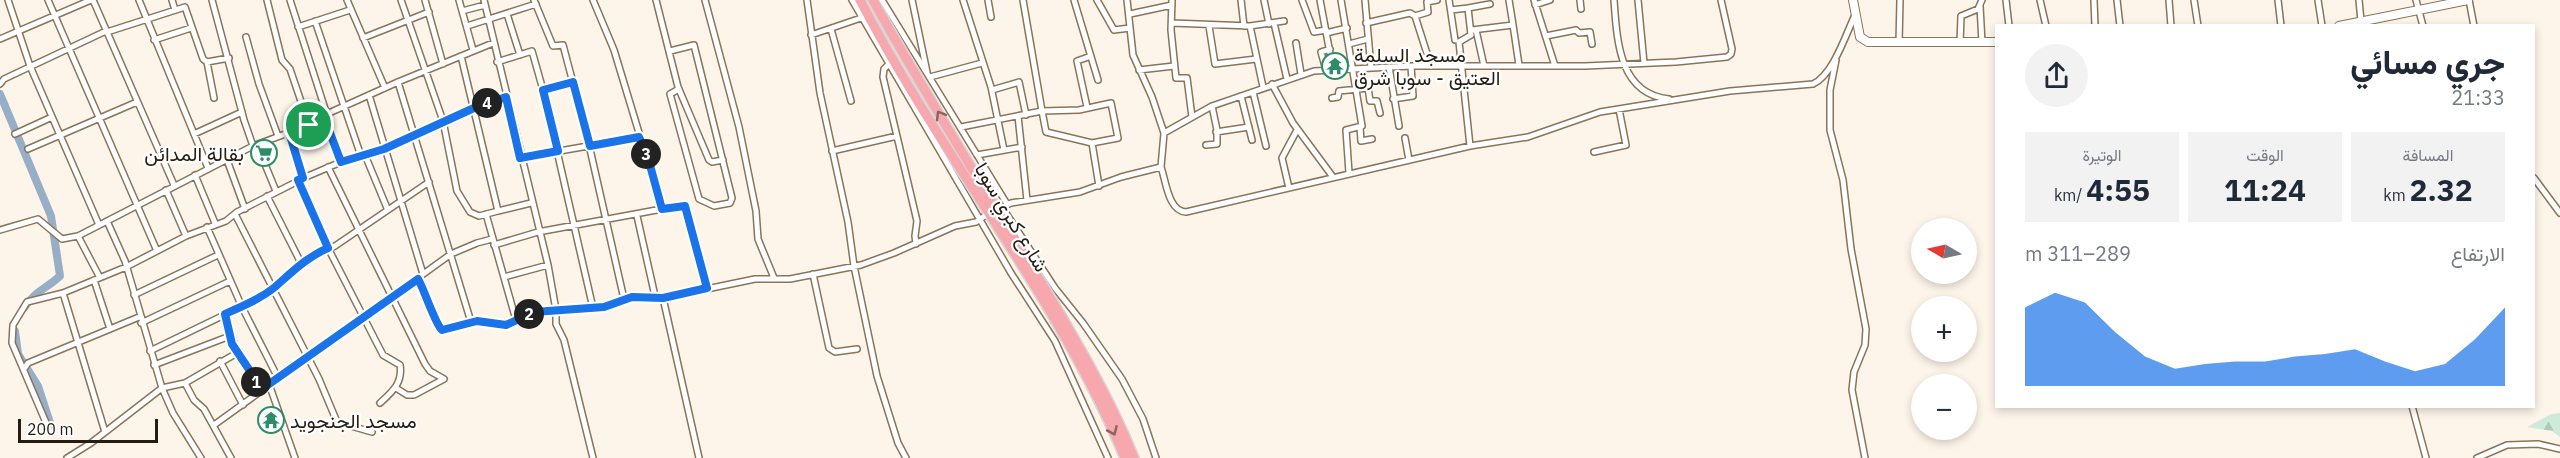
<!DOCTYPE html>
<html lang="ar">
<head>
<meta charset="utf-8">
<style>
  :root { --surface:#fff; --page:#f2f2f3; --text:#1f2937; --muted:#747a83; --accent:#1a73e8 }
  body { margin:0; font-family:"IBM Plex Sans",Vazirmatn,sans-serif; background:var(--page); color:var(--text); direction:rtl; height:100vh; display:flex; flex-direction:column; font-size:22px; white-space:nowrap }
  * { box-sizing:border-box; margin:0 }
  p { font-size:20px; color:var(--muted) }
  .icon { flex:none; width:33px; height:33px; fill:none; stroke:currentColor; stroke-width:2; stroke-linecap:round; stroke-linejoin:round }
  .map { position:relative; flex:1; overflow:hidden; direction:ltr }
  .sheet { position:absolute; left:1995px; top:24px; width:540px; height:384px; display:flex; flex-direction:column; background:var(--surface); border-radius:0px; box-shadow:0 3px 9px #0003; direction:rtl }
  .sheet>* { flex:none }
  .needle { width:39px; rotate:279deg }
  .tools { position:absolute; left:1911px; top:218px; display:grid; gap:12px }
  .tools a { display:grid; place-items:center; width:66px; height:66px; border-radius:50%; background:var(--surface); box-shadow:0 3px 9px #0003; font-size:30px }
  .scale { position:absolute; left:18px; bottom:15px; width:140px; box-sizing:border-box; padding-left:6px; border:3px solid #251d13; border-top:0; font-size:16px; line-height:21px; white-space:nowrap; color:#251d13; -webkit-text-stroke:4px #fff; paint-order:stroke }
  .pin { position:absolute; display:grid; place-items:center; width:51px; height:51px; color:#fff; margin:-26px; border:3px solid #fff; border-radius:50%; box-shadow:0 2px 6px #0007 }
  .km { position:absolute; width:30px; height:30px; margin:-15px; border-radius:50%; background:#222; color:#fff; font-size:16px; line-height:30px; text-align:center }
  .round { display:grid; place-items:center; flex:none; width:63px; height:63px; border-radius:32px; background:var(--page) }
  .summary { display:flex; align-items:center; justify-content:space-between; height:102px; padding:0 30px }
  h1 { font-size:33px; font-weight:800; line-height:45px }
  .figures { display:grid; grid-template-columns:repeat(3,1fr); gap:9px; height:102px; padding:6px 30px }
  .figures div { display:grid; align-content:center; border-radius:0px; background:var(--page); text-align:center }
  .figures b { font-size:30px; font-weight:800 }
  .figures small { font-size:16px; font-weight:400 }
  .figures p { font-size:16px }
  .chart { height:168px; padding:12px 30px }
  .chart p { display:flex; justify-content:space-between }
  .chart svg { width:100%; height:108px; margin-top:6px; fill:var(--accent); opacity:.7 }
  .map>svg:first-child { display:block }
  .forest { fill:url(#forest-firs) }
  .lines { fill:none; stroke-linecap:round; stroke-linejoin:round }
  .river { stroke:#96afc7; stroke-width:8 }
  .street-casing { stroke:#88745a; stroke-width:8 }
  .secondary-casing { stroke:#88745a; stroke-width:10 }
  .highway-casing { stroke:#d8d6d5; stroke-width:12 }
  .street { stroke:#fff; stroke-width:5 }
  .secondary { stroke:#fff; stroke-width:8 }
  .highway { stroke:#f7a8ae; stroke-width:9 }
  .oneway { stroke:#8e6260 }
  .route-casing { stroke:#fff; stroke-width:12 }
  .route { stroke:#1a73e8; stroke-width:8 }
  .labels { text-anchor:middle; dominant-baseline:central; stroke-width:4.5; stroke-linejoin:round; paint-order:stroke }
  .poi-label { font-size:20px; fill:#251d13; stroke:#fff; text-anchor:start }
  .street-label { font-size:20px; fill:#251d13; stroke:#fff }
</style>
</head>
<body>
<div class="map">
<svg width="2560" height="458" viewBox="0 0 2560 458">
  <defs>
    <pattern id="forest-firs" width="22" height="20" patternUnits="userSpaceOnUse" patternTransform="scale(1.5)"><rect width="22" height="20" fill="#cdebd8"/><path d="M5 1l3.5 6h-7zM16 11l3.5 6h-7z" fill="#b0c9b8"/></pattern>
  </defs>
  <rect width="100%" height="100%" fill="#fef5ea"/>
  <path class="forest" d="M2560 413V437L2552 431 2527 427 2551 414Z"/>
  <g class="lines">
    <path class="river" d="M0 94 51 216 60 276C47 288 33 293 24 308
      M15 331 18 354 38 386 51 426"/>
    <defs>
      <path id="street" d="M8 0 30 66 99 225
        M48 0 157 251
        M93 0 174 185
        M139 0 208 168
        M172 0 175 10
        M212 0 244 120 253 146
        M267 0 282 60 290 69 309 125
        M290 0 327 115
        M347 0 385 88
        M401 0 443 121 457 191 470 212 479 216 498 211 461 56
        M425 0 443 64
        M459 0 473 50
        M484 0 548 265 556 310V324L564 340 593 458
        M534 0 553 46 563 45 587 136 624 299
        M593 0 614 50 662 209 685 206 707 288
        M656 0 678 87 709 160 712 162 723 160
        M705 0 739 127 756 211 758 239 774 278
        M807 0 820 93 848 222 854 266 877 376 898 443 906 458
        M852 0 1011 273 1055 341 1108 458
        M882 0 1007 204
        M912 0 927 72
        M963 0 991 87 1004 150
        M988 0 991 17
        M1074 0 1098 80
        M1097 0 1114 30 1130 28
        M1127 0 1133 55 1152 97 1164 133 1161 167
        M1172 0 1171 30 1176 78H1187L1192 117
        M1241 0 1244 26
        M1264 0 1269 24
        M1302 0 1314 32 1326 30
        M1320 0 1333 69
        M1341 0 1362 126 1346 130 1349 173
        M1365 0 1371 68
        M1449 0 1455 40
        M1509 0 1513 25
        M1534 0 1555 66
        M1580 0 1581 9
        M1614 0C1617 41 1619 94 1669 99
        M1638 0 1644 63
        M2006 0 2009 26
        M2040 0 2046 26
        M2094 0 2095 26
        M2117 0 2120 26
        M2169 0 2171 26
        M2194 0 2198 26
        M2278 0 2281 26
        M2318 0 2322 26
        M2359 0 2361 21
        M2416 0 2423 26
        M2469 0 2474 26
        M1535 5 1550 0
        M1980 6 1982 43
        M1468 8 1490 4
        M1451 10 1468 8 1471 35 1459 42 1470 146
        M462 11 485 5
        M507 14 520 55
        M1130 14 1172 5
        M1415 16 1428 12 1427 2 1437 0
        M315 21 361 156
        M1172 23 1250 26 1284 21
        M1274 23 1287 79
        M1366 23 1410 13 1415 16 1431 66
        M467 26 536 4
        M1209 26 1215 64 1256 59
        M1250 26 1263 87
        M298 27 350 10
        M831 29 851 101
        M1472 30 1513 25 1519 65
        M1476 30 1484 66
        M107 32 185 7 203 59 207 62 229 58
        M1326 33 1347 28
        M811 35 861 18
        M1546 36 1576 30 1579 33 1590 32 1592 44
        M246 37 259 84 278 136
        M363 38 429 12
        M0 39 91 0
        M154 40 191 28
        M1296 43 1301 74
        M1899 43 1900 0
        M1960 43 1961 16 1978 9 1982 0
        M1349 44 1368 39
        M670 51 694 45 732 198 730 203 714 206 699 199 670 94 679 89
        M1836 60 1830 90V130L1843 180 1851 249 1866 329 1865 345 1854 372 1852 390 1865 458
        M207 62 214 98
        M497 62 532 51 543 90 573 82
        M888 65 884 69 883 77 917 221 915 236 916 244
        M1389 67 1399 126
        M1139 70 1174 66
        M1326 70 1321 52 1330 49
        M930 77 982 63
        M398 82 471 322
        M0 84 4 79 106 31
        M1272 84 1293 123 1333 177
        M543 90 593 308
        M992 90 1019 82 1026 115
        M1253 92 1266 146
        M369 95 423 274
        M1241 96 1252 140
        M1332 98 1338 97 1339 91 1368 88 1370 101H1377L1380 113
        M1393 99 1413 96 1411 66
        M1087 107 1077 61 1091 56
        M1018 116 1027 200
        M324 117 341 162
        M961 127 1042 111 1046 132 1092 143 1118 138 1111 103 1079 110 1042 111 1023 0
        M1360 127 1361 141 1372 139
        M289 132 303 178
        M1216 132 1249 127
        M1164 133 1212 106 1314 71 1411 66H1585L1676 62 1727 57 1731 54 1732 49 1721 0
        M15 134 52 117
        M194 134 242 112
        M1405 138 1409 160
        M1092 143 1099 186
        M257 145 276 191
        M1206 145 1217 144V130L1212 106
        M28 149 137 102
        M832 151 897 136
        M1594 152 1626 145 1619 109
        M365 155 387 208
        M977 155 1022 147
        M520 158 639 137
        M227 160 245 209
        M328 167 425 364 430 371 444 379 414 395H407L396 388
        M195 175 215 223
        M2534 178 2560 213
        M298 180 328 248 383 355 400 365C403 383 392 392 380 403
        M1289 188 1282 158 1297 130
        M166 190 186 236
        M267 196 301 263
        M1002 207 1055 288 1083 323 1122 379 1143 419 1156 458
        M997 210 1011 203 1080 192 1121 177 1161 167C1166 181 1168 211 1186 212L1470 146 1528 137 1600 112 1730 91 1813 84C1833 75 1846 34 1855 15
        M498 211 531 203
        M235 214 319 379 337 422 372 432
        M486 214 516 320
        M637 216 655 296
        M107 221 125 261 162 388 173 413 201 458
        M207 227 242 307 278 378
        M0 230 38 219 62 239 78 236 253 146 315 123 329 113 398 82 493 43
        M78 236 99 276
        M494 245 538 232 662 209
        M813 274 829 348 835 352 857 349
        M504 277 548 265
        M418 279 441 330 477 321 506 325 534 312 604 307 632 297 663 298 755 279H790L861 265 894 253 955 226 976 222 989 213
        M94 280 110 329
        M63 293 105 432
        M134 295 218 255
        M663 298 699 458
        M225 314 237 353
        M141 323 230 281
        M150 351 255 300 274 288 301 263 335 246 429 182
        M220 361 243 405
        M154 365 230 336
        M24 369 28 363 139 317
        M185 383 194 400 204 409 231 458
        M269 384 295 458
        M2412 406 2426 458
        M214 425 451 254 477 243 492 239
        M50 432 12 343 13 325 27 302 63 293 126 267 186 236 226 221 237 212 308 176 341 162 384 149 474 108 506 97
        M67 458 91 443 162 388 185 383 237 353 262 389
        M2477 458 2507 445 2538 444 2560 449"/>
      <path id="secondary" d="M1853 0 1860 37 1868 42H1996
        M2339 26 2468 0"/>
      <path id="highway" d="M860 0C941 157 1057 294 1125 458
        M873 0C922 89 976 175 1029 262 1067 326 1106 389 1134 458"/>
    </defs>
    <use href="#street" class="street-casing"/>
    <use href="#secondary" class="secondary-casing"/>
    <use href="#highway" class="highway-casing"/>
    <use href="#street" class="street"/>
    <use href="#secondary" class="secondary"/>
    <use href="#highway" class="highway"/>
  </g>
  <defs><path id="oneway-chevron" d="M-2-3.5L2.5 0L-2 3.5" fill="none" stroke-width="1.6" stroke-linecap="round" stroke-linejoin="round" transform="scale(1.5)"/></defs>
  <g class="oneway">
    <use href="#oneway-chevron" transform="translate(940 115) rotate(-120)"/>
    <use href="#oneway-chevron" transform="translate(1113 431) rotate(66)"/>
  </g>
  <g class="lines">
    <defs>
      <path id="route" d="M573 82 590 146 639 137 648 158 662 209 685 206 707 288 663 298 632 297 604 307 534 312 506 325 477 321 442 330C435 324 425 291 418 279L262 389 232 344 225 314C243 306 260 299 275 287 292 272 307 257 328 248L298 180 303 178 289 132 315 123 324 117 341 162 384 149 474 108 506 97 520 158 558 151 543 90Z"/>
    </defs>
    <use href="#route" class="route-casing"/>
    <use href="#route" class="route"/>
  </g>
  <defs>
    <symbol id="temple-ring" viewBox="-11 -11 22 22"><circle r="9.5" fill="#fff" stroke="#2c8e68" stroke-width="1.5"/><path d="M0-6L5-2H3V0L6.5 2.5H4V6H1.5V3h-3V6H-4V2.5H-6.5L-3 0V-2H-5Z" fill="#2c8e68"/></symbol>
    <symbol id="supermarket-ring" viewBox="-11 -11 22 22"><circle r="9.5" fill="#fff" stroke="#2c8e68" stroke-width="1.5"/><path d="M-6-5.5h2.5l.6 2H6L4.5 2H-2.5L-4.4-4H-6ZM-1.5 3.2a1.3 1.3 0 1 0 .1 0ZM3 3.2a1.3 1.3 0 1 0 .1 0Z" fill="#2c8e68"/></symbol>
  </defs>
  <g fill-rule="evenodd">
    <use href="#temple-ring" x="1320" y="51" width="30" height="30"/>
    <use href="#supermarket-ring" x="249" y="138" width="30" height="30"/>
    <use href="#temple-ring" x="256" y="405" width="30" height="30"/>
  </g>
  <g class="labels">
    <g class="poi-label">
      <text x="1354" y="54">مسجد السلمة<tspan x="1354" dy="23">العتيق - سوبا شرق</tspan></text>
      <text x="244" y="153" text-anchor="end">بقالة المدائن</text>
      <text x="290" y="420">مسجد الجنجويد</text>
    </g>
    <g class="street-label">
      <text transform="translate(1012 217) rotate(59)">شارع كبري سوبا</text>
    </g>
  </g>
</svg>
<div class="tools">
<a><svg class="needle" viewBox="-14 -14 28 28"><path d="M0-13l5 13h-10z" fill="#e53935"/><path d="M0 13l5-13h-10z" fill="#747a83"/></svg></a>
<a>+</a>
<a>−</a>
</div>
<div class="scale">200 m</div>
<div class="pin" style="left:309px;top:125px;background:#1e9e55"><svg class="icon" aria-label="arrive" viewBox="0 0 24 24"><path d="M6 21V4h12l-3 4 3 4H6"/></svg></div>
<b class="km" style="left:256px;top:382px">1</b>
<b class="km" style="left:529px;top:314px">2</b>
<b class="km" style="left:646px;top:154px">3</b>
<b class="km" style="left:487px;top:103px">4</b>
<section class="sheet">
<div class="summary"><div><h1>جري مسائي</h1><p>21:33</p></div><a class="round"><svg class="icon" aria-label="share" viewBox="0 0 24 24"><path d="M12 15V3M7 8l5-5 5 5M5 13v7h14v-7"/></svg></a></div>
<div class="figures">
<div><p>المسافة</p><b>2.32<small> km</small></b></div>
<div><p>الوقت</p><b>11:24</b></div>
<div><p>الوتيرة</p><b>4:55<small> /km</small></b></div>
</div>
<div class="chart"><p><span>الارتفاع</span>289–311 m</p>
<svg viewBox="0 0 160 44" preserveAspectRatio="none"><path d="M0 44V12L10 6L20 10L30 22L40 32L50 37L60 35L70 34L80 34L90 32L100 31L110 29L120 34L130 38L140 35L150 25L160 12V44z"/></svg>
</div>
</section>
</div>
</body>
</html>
